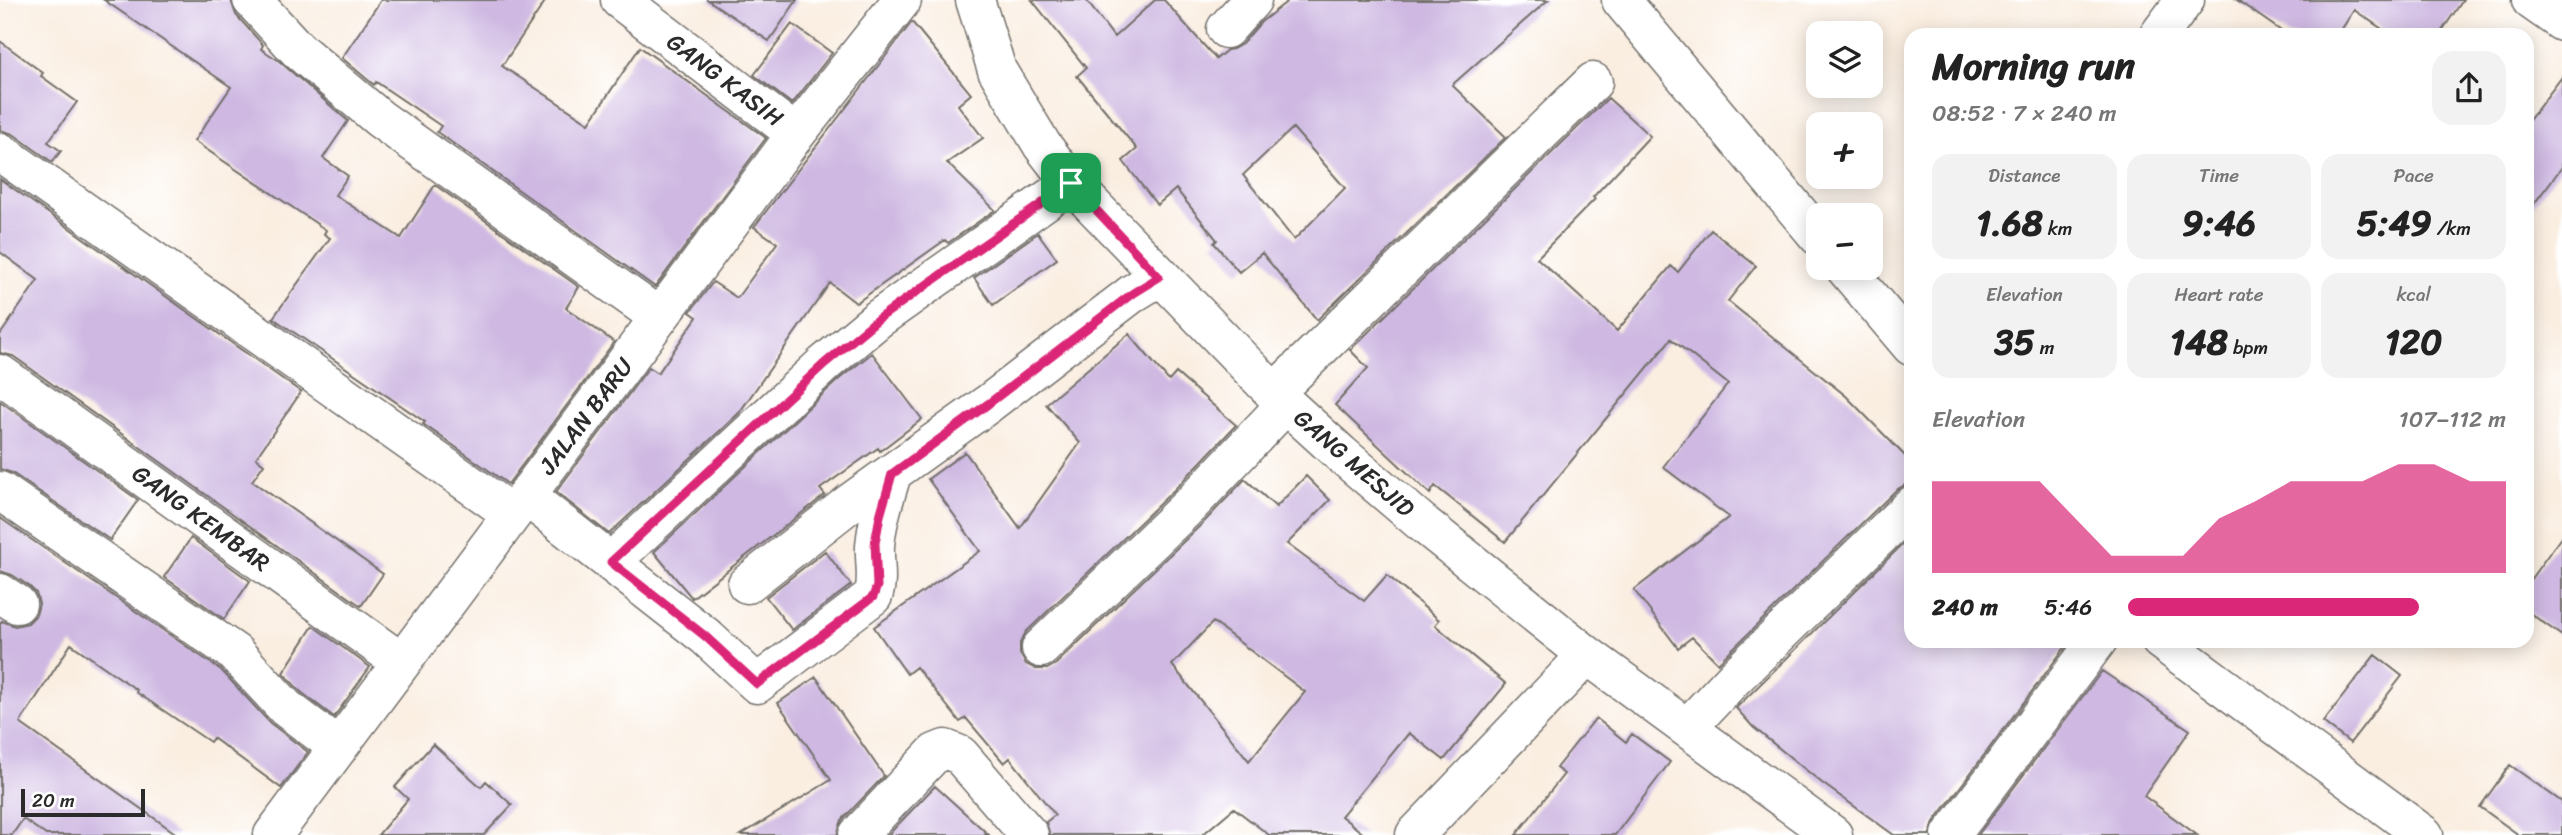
<!DOCTYPE html>
<html lang="en">
<head>
<meta charset="utf-8">
<style>
  :root { --surface:#fff; --page:#f2f2f2; --text:#222; --muted:#767676; --accent:#db2777 }
  body { margin:0; font-family:Sriracha,sans-serif; background:var(--page); color:var(--text); height:100vh; display:flex; flex-direction:column; font-size:26px; white-space:nowrap }
  * { box-sizing:border-box; margin:0 }
  p { font-size:23px; color:var(--muted) }
  .icon { flex:none; width:38px; height:38px; fill:none; stroke:currentColor; stroke-width:2; stroke-linecap:round; stroke-linejoin:round }
  .map { position:relative; flex:1; overflow:hidden }
  .sheet { position:absolute; left:1904px; top:28px; width:630px; height:620px; display:flex; flex-direction:column; background:var(--surface); border-radius:21px; box-shadow:0 4px 18px #0003 }
  .sheet>* { flex:none }
  .fabs { position:absolute; left:1806px; top:21px; display:grid; gap:14px }
  .fabs a { display:grid; place-items:center; width:77px; height:77px; border-radius:14px; background:var(--surface); box-shadow:0 4px 18px #0003; font-size:35px }
  .scale { position:absolute; left:21px; bottom:18px; width:124px; box-sizing:border-box; padding-left:7px; border:4px solid #2b2b2b; border-top:0; font-size:19px; line-height:24px; white-space:nowrap; color:#2b2b2b; -webkit-text-stroke:5px #fff; paint-order:stroke }
  .pin { position:absolute; display:grid; place-items:center; width:60px; height:60px; color:#fff; margin:-30px; border-radius:14px; box-shadow:0 4px 10px #0006 }
  .round { display:grid; place-items:center; flex:none; width:74px; height:74px; border-radius:21px; background:var(--page) }
  .summary { display:flex; align-items:center; justify-content:space-between; height:119px; padding:0 28px }
  h1 { font-size:38px; font-weight:700; line-height:52px }
  .figures { display:grid; grid-template-columns:repeat(3,1fr); gap:10px; height:119px; padding:7px 28px }
  .figures div { display:grid; align-content:center; border-radius:18px; background:var(--page); text-align:center }
  .figures b { font-size:35px; font-weight:700 }
  .figures small { font-size:19px; font-weight:400 }
  .figures p { font-size:19px }
  .chart { height:196px; padding:14px 28px }
  .chart p { display:flex; justify-content:space-between }
  .chart svg { width:100%; height:126px; margin-top:7px; fill:var(--accent); opacity:.7 }
  ul { padding:0 28px; list-style:none; font-size:23px }
  li { display:grid; grid-template-columns:112px 84px 1fr; align-items:center; height:52px }
  li i { height:18px; border-radius:9px; background:var(--accent) }
  .map>svg:first-child { display:block }
  .building { fill:#cfb9e2; fill-rule:evenodd }
  .lines { fill:none; stroke-linecap:round; stroke-linejoin:round }
  .minor-casing { stroke:#736f6b; stroke-width:41 }
  .minor { stroke:#fff; stroke-width:38 }
  .route-casing { stroke:#fff; stroke-width:14 }
  .route { stroke:#db2777; stroke-width:9 }
  .labels { text-anchor:middle; dominant-baseline:central; stroke-width:6; stroke-linejoin:round; paint-order:stroke }
  .street-label { font-size:24px; fill:#2b2b2b; stroke:#fff }
</style>
</head>
<body>
<div class="map">
<svg width="2562" height="835" viewBox="0 0 2562 835">
  <rect width="100%" height="100%" fill="#fff"/>
  <filter id="ink" filterUnits="userSpaceOnUse"><feTurbulence type="fractalNoise" baseFrequency=".0143" numOctaves="2"/><feDisplacementMap in="SourceGraphic" scale="14" xChannelSelector="R" yChannelSelector="G"/><feConvolveMatrix kernelMatrix="1 2 1 2 8 2 1 2 1" color-interpolation-filters="sRGB"/></filter>
  <filter id="wash" filterUnits="userSpaceOnUse"><feTurbulence type="fractalNoise" baseFrequency=".00686" numOctaves="4" result="noise"/><feDisplacementMap in="SourceGraphic" scale="28" xChannelSelector="R" yChannelSelector="G"/><feGaussianBlur stdDeviation="1.57" result="paint"/><feColorMatrix in="noise" values="0 0 0 0 0 0 0 0 0 0 0 0 0 0 0 0 0 1.4 0 .05"/><feComposite in="paint" operator="in"/></filter>
  <g filter="url(#wash)">
    <rect width="100%" height="100%" fill="#faeee1"/>
    <g id="blocks">
      <path class="building" d="M104 0H231L236 15 263 45 261 49 278 60 348 121 323 158 348 176 335 195 401 238 435 185 579 287 566 308 614 342 508 484 423 424 425 422 273 318 330 238 324 234 326 230 194 141 231 87Z
        M381 0H546L502 66 589 123 640 47 766 138 655 287 437 132 441 126 376 82 374 85 342 58Z
        M708 0H797L769 41Z
        M1032 0H1086L1114 37 1155 0H1164L1216 59 1227 50 1233 49 1242 44 1261 22 1289 0H1548L1452 85 1506 137 1317 320 1262 253 1239 272 1214 243 1217 240 1176 189 1157 205 1123 161 1137 149 1077 76 1086 68ZM1293 128 1345 188 1294 240 1243 175Z
        M2237 0H2463L2439 35H2391L2354 10 2338 35H2287Z
        M912 22 971 94 958 105 983 138 947 163 995 210 948 243 945 240 856 303 830 283 739 413 609 534 556 492 649 367 658 373 697 317 690 312 713 282 737 298 777 243 754 227Z
        M792 24 832 53 792 104 754 75Z
        M0 41 43 73 41 76 77 102 48 142 61 151 52 162 13 134 0 130Z
        M2562 77V167L2527 213V123Z
        M1608 98 1650 136 1593 197 1595 199 1537 258 1617 331 1671 266 1678 272 1711 230 1756 266 1728 301 1846 396 1911 462V485H1905L1896 490 1718 663 1692 637 1678 648 1634 590 1729 517 1663 467 1728 384 1671 339 1505 542 1435 486 1430 494 1335 405 1368 368 1350 350Z
        M0 179 301 392 256 458 264 464 252 481 383 574 361 606 13 356 0 353V335L38 280 0 252Z
        M1038 233 1057 259 993 305 974 278Z
        M1129 334 1169 381 1176 373 1236 425 1175 489 1026 632 1020 643V654L1026 664 1036 669H1047L1056 664 1206 520 1245 479 1276 507 1306 476 1330 500 1287 544 1364 601 1387 575 1439 620 1435 625 1506 684 1444 760 1409 733 1341 816 1365 835H1269L1234 808 1202 835H1050L1046 822 1055 815 1010 758 1004 763 966 718 960 722 916 667 907 674 874 627 980 551 928 479 965 452 1020 528 1080 443 1046 404ZM1213 622 1305 692 1249 761 1172 665Z
        M872 353 922 419 880 451 878 448 820 489 825 495 692 598 654 552 838 380Z
        M0 401 138 500 110 540 12 473 0 469Z
        M0 518 221 670 270 723 308 752 281 788 213 738 210 742 136 692 137 690 71 644 20 723 178 835H46L23 819 12 835H0V624L2 621 15 626 28 623 36 615 39 604 36 593 29 586 12 575 0 571Z
        M1911 536V640H2057L2066 646 1934 822 1930 835H1894L1822 783 1753 727 1736 708Z
        M2562 536V636L2527 611V584Z
        M191 538 250 581 224 619 164 577Z
        M825 551 851 585 792 630 766 597Z
        M313 626 370 667 334 717 301 692 283 673Z
        M2375 655 2402 676 2350 743 2323 722Z
        M2102 671 2190 730 2144 796 2197 835H1978Z
        M816 677 884 776 842 820 837 835H741L831 780 778 703Z
        M1596 718 1626 742 1632 734 1670 762 1615 835H1516L1564 774 1556 768Z
        M433 744 481 787 486 781 512 805 484 835H378L408 799 395 787Z
        M2510 765 2562 802V835H2519L2480 807Z
        M935 786 989 835H888Z"/>
    </g>
  </g>
  <g filter="url(#ink)">
    <use href="#blocks" fill-opacity="0" stroke="#736f6b" stroke-width="2"/>
    <g class="lines">
      <defs>
        <path id="minor" d="M252 0 298 50 380 119 659 317
          M620 0 796 134
          M975 0 997 70 1042 145 1071 183 1274 393 1341 454 1421 522 1587 655 1833 835
          M1621 0 1818 236
          M2531 0 2562 22
          M1226 29 1252 0
          M2159 35 2185 0
          M0 152 512 514
          M1845 268 1911 346
          M0 374 401 662
          M1274 393 1593 82
          M0 491 235 653 286 708 338 747
          M526 496 705 636 757 684 873 596C879 580 874 563 875 546 877 521 885 497 892 474
          M611 562 824 364 878 319 1071 183
          M747 584 850 503 988 404 1133 293 1159 277
          M0 593 17 604
          M2160 640 2424 835
          M1041 648 1191 504 1286 404
          M1687 728 1735 677 1911 506
          M273 835 796 134 902 0
          M858 835 935 753 945 749 960 755 1029 835
          M1415 835 1587 655
          M1951 835 2098 640"/>
      </defs>
      <use href="#minor" class="minor-casing"/>
      <use href="#minor" class="minor"/>
    </g>
  </g>
  <g class="lines" filter="url(#ink)">
    <defs>
      <path id="route" d="M1071 183 1159 277 1133 293 988 404 892 474 880 516 875 543 877 586 873 597 757 684 705 636 611 562 824 364 878 319Z"/>
    </defs>
    <use href="#route" class="route-casing"/>
    <use href="#route" class="route"/>
  </g>
  <g class="labels">
    <g class="street-label">
      <text transform="translate(725 80) rotate(37)">GANG KASIH</text>
      <text transform="translate(586 416) rotate(-53)">JALAN BARU</text>
      <text transform="translate(1354 463) rotate(41)">GANG MESJID</text>
      <text transform="translate(201 518) rotate(36)">GANG KEMBAR</text>
    </g>
  </g>
</svg>
<div class="fabs">
<a><svg class="icon" aria-label="layers" viewBox="0 0 24 24"><path d="M12 4l9 5-9 5-9-5zM3 14l9 5 9-5"/></svg></a>
<a>+</a>
<a>−</a>
</div>
<div class="scale">20 m</div>
<div class="pin" style="left:1071px;top:183px;background:#1e9e55"><svg class="icon" aria-label="arrive" viewBox="0 0 24 24"><path d="M6 21V4h12l-3 4 3 4H6"/></svg></div>
<section class="sheet">
<div class="summary"><div><h1>Morning run</h1><p>08:52 · 7 × 240 m</p></div><a class="round"><svg class="icon" aria-label="share" viewBox="0 0 24 24"><path d="M12 15V3M7 8l5-5 5 5M5 13v7h14v-7"/></svg></a></div>
<div class="figures">
<div><p>Distance</p><b>1.68<small> km</small></b></div>
<div><p>Time</p><b>9:46</b></div>
<div><p>Pace</p><b>5:49<small> /km</small></b></div>
</div>
<div class="figures">
<div><p>Elevation</p><b>35<small> m</small></b></div>
<div><p>Heart rate</p><b>148<small> bpm</small></b></div>
<div><p>kcal</p><b>120</b></div>
</div>
<div class="chart"><p><span>Elevation</span>107–112 m</p>
<svg viewBox="0 0 160 44" preserveAspectRatio="none"><path d="M0 44V12L10 12L20 12L30 12L40 25L50 38L60 38L70 38L80 25L90 19L100 12L110 12L120 12L130 6L140 6L150 12L160 12V44z"/></svg>
</div>
<ul>
<li><b>240 m</b>5:46<i style="width:77%"></i></li>
</ul>
</section>
</div>
</body>
</html>
